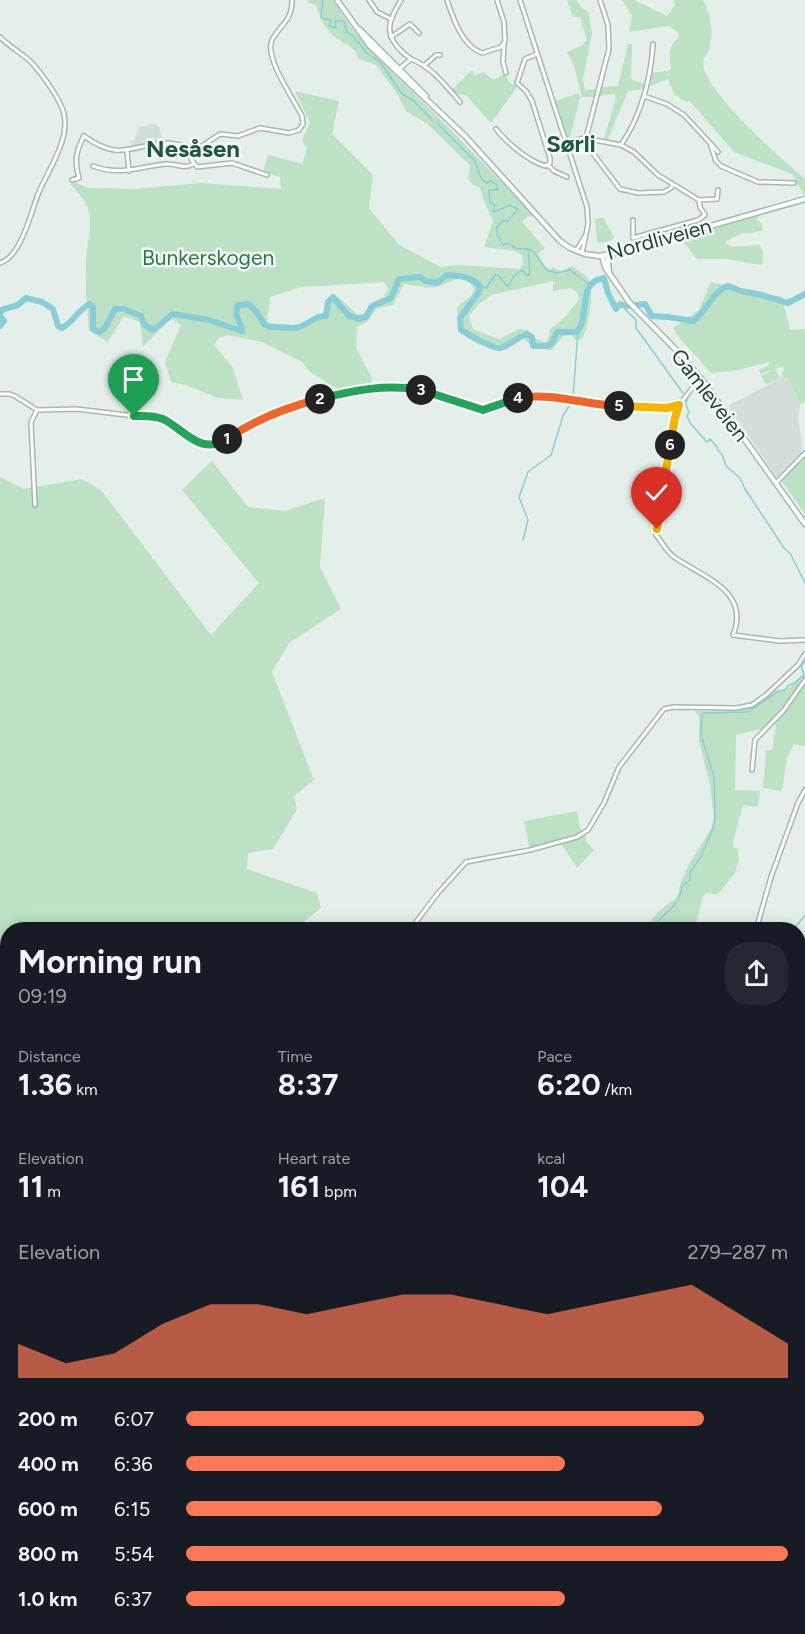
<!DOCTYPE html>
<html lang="en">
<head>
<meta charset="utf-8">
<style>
  :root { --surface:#171b24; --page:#242831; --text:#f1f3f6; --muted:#9ea1a6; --accent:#fc7755 }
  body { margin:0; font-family:Figtree,sans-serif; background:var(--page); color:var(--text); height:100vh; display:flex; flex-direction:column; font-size:22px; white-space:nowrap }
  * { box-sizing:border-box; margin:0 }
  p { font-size:20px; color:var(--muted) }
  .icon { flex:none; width:33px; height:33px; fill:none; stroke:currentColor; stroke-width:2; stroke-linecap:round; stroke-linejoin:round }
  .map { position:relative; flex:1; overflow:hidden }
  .details { position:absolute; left:0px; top:922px; width:806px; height:712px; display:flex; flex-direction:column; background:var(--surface); border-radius:24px 24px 0 0; box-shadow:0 3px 15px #0003 }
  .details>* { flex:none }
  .pin { position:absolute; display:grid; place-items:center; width:51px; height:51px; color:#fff; margin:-62px -26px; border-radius:50% 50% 50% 0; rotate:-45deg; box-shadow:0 0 6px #0007 }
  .pin .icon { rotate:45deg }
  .km { position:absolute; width:30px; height:30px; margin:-15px; border-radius:50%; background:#222; color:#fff; font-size:16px; line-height:30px; text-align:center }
  .round { display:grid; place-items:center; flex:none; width:63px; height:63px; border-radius:24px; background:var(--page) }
  .overview { display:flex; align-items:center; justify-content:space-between; height:102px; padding:0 18px }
  h1 { font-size:33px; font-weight:700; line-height:45px }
  .metrics { display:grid; grid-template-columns:repeat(3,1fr); gap:9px; height:102px; padding:6px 18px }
  .metrics div { display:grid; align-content:center }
  .metrics b { font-size:30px; font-weight:700 }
  .metrics small { font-size:16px; font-weight:400 }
  .metrics p { font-size:16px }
  .chart { height:168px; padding:12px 18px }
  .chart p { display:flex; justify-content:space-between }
  .chart svg { width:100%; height:108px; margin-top:6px; fill:var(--accent); opacity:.7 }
  ul { padding:0 18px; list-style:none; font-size:20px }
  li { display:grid; grid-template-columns:96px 72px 1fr; align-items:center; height:45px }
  li i { height:15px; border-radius:8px; background:var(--accent) }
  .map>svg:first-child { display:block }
  .built { fill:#d2dfd8 }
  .green { fill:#bce1c4; fill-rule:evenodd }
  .water { fill:#89ced7 }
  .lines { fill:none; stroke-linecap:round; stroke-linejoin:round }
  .stream { stroke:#89ced7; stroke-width:1.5 }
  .river { stroke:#89ced7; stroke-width:6 }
  .minor-casing { stroke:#a6b8b1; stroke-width:6 }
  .tertiary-casing { stroke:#a6b8b1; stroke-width:6 }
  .secondary-casing { stroke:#a2bbb1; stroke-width:7 }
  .minor { stroke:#fff; stroke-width:3 }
  .tertiary { stroke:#fff; stroke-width:3 }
  .secondary { stroke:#fff; stroke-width:4 }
  .split-1-casing { stroke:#fff; stroke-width:12 }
  .split-2-casing { stroke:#fff; stroke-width:12 }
  .split-3-casing { stroke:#fff; stroke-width:12 }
  .split-4-casing { stroke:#fff; stroke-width:12 }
  .split-5-casing { stroke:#fff; stroke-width:12 }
  .split-6-casing { stroke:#fff; stroke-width:12 }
  .split-7-casing { stroke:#fff; stroke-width:12 }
  .split-1 { stroke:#22a559; stroke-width:8 }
  .split-2 { stroke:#f0652b; stroke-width:8 }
  .split-3 { stroke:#22a559; stroke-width:8 }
  .split-4 { stroke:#22a559; stroke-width:8 }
  .split-5 { stroke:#f0652b; stroke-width:8 }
  .split-6 { stroke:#f5b400; stroke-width:8 }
  .split-7 { stroke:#f5b400; stroke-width:8 }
  .labels { text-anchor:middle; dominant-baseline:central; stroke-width:5; stroke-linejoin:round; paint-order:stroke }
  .street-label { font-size:21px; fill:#224238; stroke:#f5fbf8 }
  .park-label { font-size:21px; fill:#297c45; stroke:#f5fbf8 }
  .quarter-label { font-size:24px; font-weight:bold; fill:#1c5645; stroke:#f5fbf8 }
</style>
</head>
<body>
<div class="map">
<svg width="805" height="1634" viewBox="0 0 805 1634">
  <rect width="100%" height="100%" fill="#e4efea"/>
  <path class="built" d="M153 124 159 127 163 140 136 147 130 143V141H134L139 127Z
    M787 375 800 404 798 417 802 444 801 454 778 479 728 406Z"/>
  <path class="green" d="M308 0H333C359 44 398 77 433 112 467 145 499 180 532 214V217L528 216 522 222 545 248 538 254 541 262 550 271 553 267 561 272 572 266C576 270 584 273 588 278 595 288 589 331 581 340H575L572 335 563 336 552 350 535 348 524 339H517L498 351 475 343 459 332 457 307 472 295 474 289C464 271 452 282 439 286 431 290 414 285 404 284L393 305 377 308 366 323 357 326 356 348 372 379V387L342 392 310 372 302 362 262 342 228 335 220 337 214 345 233 368 243 400 218 398 186 385 171 382 165 362 181 325 171 318 143 347 140 322 124 316 108 342 89 331C87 309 85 288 86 266 86 227 103 217 70 184L74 182 88 188 136 189 201 183 281 189 280 177 263 172 268 155 302 164 307 149 302 140 310 123 295 91 339 101 332 134 373 175 369 208 399 245 441 267 457 265 520 269 523 263 522 255 514 251 484 247 493 221 484 201 480 188 472 184 468 179 470 165 426 123 406 111 396 92 376 65 359 59C353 44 346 46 335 37 323 26 321 20 316 5L307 2ZM553 281V291L570 288 577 292 579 299C571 310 562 322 550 329L549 336 546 342 536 339 527 330 519 329 499 339 473 329 469 316 478 305 491 295ZM384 282 388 288 384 297 375 301 363 314H357L337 296 328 301 327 316 314 318 304 326 267 323 270 297 301 287Z
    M567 0H576L581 7 588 12 592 33 583 80 585 90 598 89 596 97H582L574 66 567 52 581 46 587 40 580 17H573Z
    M622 0H634L667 16 675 5 674 0H703C711 14 714 33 709 49 708 53 704 57 703 62 701 89 784 161 805 179V197L792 174 734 152 690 101 687 102 680 99 678 95 675 96 668 79 650 86 652 73 671 70C669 56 668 46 679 37L678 32 668 26 629 32 632 16Z
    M628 44H632L631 78 632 80 645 84 644 89 628 91 608 139H604L616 97 614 94 599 96 602 87 618 86Z
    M472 70 475 75 484 72 493 80 504 74 510 83 517 87 491 123 466 95 455 94 451 91Z
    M579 93 580 98 570 138 568 139 555 101Z
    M760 215 757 220 762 224 763 230 752 233H743L726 241V244L731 247 760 245 763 253V263L760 265 727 259H697L682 240 693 233Z
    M603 218 614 237 610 241 599 243 597 241 595 219Z
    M711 282 782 297 790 330 805 329V402L800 404 788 377 783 378 781 372 784 371 782 366 776 369 780 378 766 385 761 376 771 371V370L761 374 759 370 769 365V362L734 371 711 373 677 335 673 328 699 310Z
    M805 456V514L781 480Z
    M212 461 248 507 285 511 325 498 320 567 341 609 289 643 272 672 314 780 294 796 297 809 273 849 248 853 247 869 317 893 321 908 296 928H254V930H8V1373L0 1374V477L24 489 82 479 101 490 211 635 259 583 182 490Z
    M805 670V746L794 744 787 758 782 791 763 788 766 750H772L776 725 736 735 735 790 760 791 758 807 743 805 733 842 734 848H737L739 859 735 873 718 894 706 893 703 896 696 923 712 930H642L659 911 677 897 681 882 689 864 712 827 714 818 710 785 699 741V717L695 711C728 711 749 716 774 690H787L805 673Z
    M577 811 581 832 586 836V841L594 850 577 868 560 842 530 850 524 821Z
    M805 999V1053L798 1043V1011Z
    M798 1381 805 1390V1416L798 1424Z
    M0 1406H7L8 1582 0 1590Z
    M805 1469V1634H472L488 1628H798V1473Z
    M7 1623 8 1628H179L205 1633 248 1634H0V1626Z"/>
  <path class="water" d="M7 1373V1406H0V1374Z
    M179 1628H477L451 1634H219L189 1631Z"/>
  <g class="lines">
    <path class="stream" d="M323 0 321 18 331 20 329 26 336 28 335 21H344L347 32 354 37 367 53 381 63 402 94 414 101 432 120
      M438 124 474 160 482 180 487 183 491 181 497 185V190H489L490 202 495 206 493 211 495 212 509 205 518 209 507 222 504 220 497 227V234L503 245 508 243 517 249C537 246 536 258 547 270L557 273 570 270 590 285
      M480 287 486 288 495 275 499 276 508 287 514 276 522 270 528 276 530 272 528 250
      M625 306V309L636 320V328L683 393
      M573 398 578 330
      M687 399 686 405 689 412 687 416 690 423 707 442 710 439 718 448 717 450 722 454 726 466 740 478 745 489 784 548 790 553 805 583
      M523 540 528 520 519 497 528 472 551 455 563 416 570 404
      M650 930C662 914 680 907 682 886L690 880V872L701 857 713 828 715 818 714 777 701 735 702 713 748 712 779 691 785 690 789 685 793 684 804 675 801 666 805 661
      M793 930 805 915
      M798 1422 805 1414"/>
    <path class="river" d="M0 326 4 321 0 316 1 310 18 305 26 298 42 302 53 309 58 326 62 328C74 322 78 309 90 304L93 307V329L100 332 105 328 115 309H124L141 316 144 324 152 330C161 326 165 319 173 314L209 320 242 331C241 320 233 317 238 305L248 304 256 311 264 324 270 327 294 328 300 327 318 317 326 316 328 302 333 297 349 316 360 319 366 317 372 306 391 298 399 279 420 277 425 281 437 283 447 275C459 276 472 276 480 287L479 292 460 318 461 330C468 334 495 350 501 348 510 345 518 337 527 334L532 337 533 346H548L552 343 557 332H577C591 315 576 282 604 278L608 293 616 309 620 304 625 306 645 304 652 316 668 317 693 321C707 312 712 291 728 286L741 291 762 295 788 303 805 294"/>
    <defs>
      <path id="minor" d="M369 0 377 12 391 19
        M401 0C398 6 394 11 392 18 384 35 398 50 411 59
        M447 0C453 18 462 46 482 53L501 47 505 41 504 22 497 0
        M0 37C10 47 23 54 32 63 42 74 61 100 64 114 70 140 48 170 39 192 31 211 22 256 0 263
        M391 37 410 24 419 33
        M504 45 503 62 506 73
        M425 65 436 55H440
        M399 69 411 59C432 67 446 86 460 102
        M644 96 667 104 684 115 710 143 716 161 721 166 758 182 794 183
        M496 129C506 142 529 162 546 166L550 163V158L532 101 526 91 517 83 525 59 537 54
        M584 138 587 134 609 49 608 25 600 0
        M582 139 620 189 638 193 664 192 671 188 673 184
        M565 143 584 138 621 145 634 152 658 175 699 200 717 199 718 190
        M711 144 718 152
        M621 145C641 116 651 78 653 44
        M192 148 191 159 197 167 232 163 267 175
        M127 151 129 171
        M548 165 554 171 567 177
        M93 166C119 176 139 167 165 164 176 163 184 170 193 164
        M72 180 79 178C74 161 76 151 84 136
        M633 220V238L698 220 705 215 700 207 699 200
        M0 394H9L15 396 37 410 77 409 134 416H154L165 420 198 442 213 445 221 442 241 429 296 405 376 387 419 390 436 394 475 409 483 410 512 398 525 396 548 397 597 405 667 408 679 405 700 378
        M679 406 674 418 656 535C662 542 666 551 674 557 703 577 751 591 733 635L780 641 805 640
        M776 483 805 453
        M35 505 31 422 37 410
        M752 770 755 740 784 710 805 680
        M306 926 377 927 385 930
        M410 930 438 893 466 862 530 850 577 837 588 830 604 803 619 767 664 709 674 707 736 708 752 705 766 695 798 665 805 654
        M756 930 771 877 798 803 805 790"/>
      <path id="tertiary" d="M520 0 587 207 588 224 582 253
        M84 136C120 162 130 145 166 143 178 143 188 148 199 148L220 134 238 136 260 128 289 133 299 130 303 124 302 116C294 99 264 58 272 40 281 23 292 22 292 0
        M576 251 585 236"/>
      <path id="secondary" d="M337 0 370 46 465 136 560 241 570 248 585 254 599 256 616 253 805 199
        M359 29 426 96
        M607 255 609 271
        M602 256 605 267 629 302 679 353 703 381 805 524"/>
    </defs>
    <use href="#minor" class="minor-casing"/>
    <use href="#tertiary" class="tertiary-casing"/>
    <use href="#secondary" class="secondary-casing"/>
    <use href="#minor" class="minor"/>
    <use href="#tertiary" class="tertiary"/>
    <use href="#secondary" class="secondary"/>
  </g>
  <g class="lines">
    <defs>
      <path id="split-1" d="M134 416C144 416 153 415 163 419 185 430 200 456 227 439"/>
      <path id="split-2" d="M227 439C255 420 287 407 320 399"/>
      <path id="split-3" d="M320 399C354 390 386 384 421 390"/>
      <path id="split-4" d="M421 390 483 410 518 398"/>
      <path id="split-5" d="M518 398C551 392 586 405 619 406"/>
      <path id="split-6" d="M619 406 667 408 679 405 675 418 670 445"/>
      <path id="split-7" d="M657 529 670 445"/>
    </defs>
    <use href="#split-1" class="split-1-casing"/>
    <use href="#split-2" class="split-2-casing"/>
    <use href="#split-3" class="split-3-casing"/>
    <use href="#split-4" class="split-4-casing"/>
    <use href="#split-5" class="split-5-casing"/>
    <use href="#split-6" class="split-6-casing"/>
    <use href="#split-7" class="split-7-casing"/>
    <use href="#split-1" class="split-1"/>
    <use href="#split-2" class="split-2"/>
    <use href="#split-3" class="split-3"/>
    <use href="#split-4" class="split-4"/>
    <use href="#split-5" class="split-5"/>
    <use href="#split-6" class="split-6"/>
    <use href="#split-7" class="split-7"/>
  </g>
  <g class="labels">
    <g class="street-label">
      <text transform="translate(659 239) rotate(-15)">Nordliveien</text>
      <text transform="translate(710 395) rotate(52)">Gamleveien</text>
    </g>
    <g class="park-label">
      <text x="208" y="257">Bunkerskogen</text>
    </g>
    <g class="quarter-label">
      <text x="571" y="143">Sørli</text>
      <text x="193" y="148">Nesåsen</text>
    </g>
  </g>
</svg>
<div class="pin" style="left:134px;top:416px;background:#1e9e55"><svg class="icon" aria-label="arrive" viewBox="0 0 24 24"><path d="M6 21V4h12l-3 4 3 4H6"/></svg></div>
<div class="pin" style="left:657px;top:529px;background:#d93025"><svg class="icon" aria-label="check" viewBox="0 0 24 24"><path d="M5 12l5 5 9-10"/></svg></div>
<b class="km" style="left:227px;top:439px">1</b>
<b class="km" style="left:320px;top:399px">2</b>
<b class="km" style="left:421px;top:390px">3</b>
<b class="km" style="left:518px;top:398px">4</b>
<b class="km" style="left:619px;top:406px">5</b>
<b class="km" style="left:670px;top:445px">6</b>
<section class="details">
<div class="overview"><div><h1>Morning run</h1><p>09:19</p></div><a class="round"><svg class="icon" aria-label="share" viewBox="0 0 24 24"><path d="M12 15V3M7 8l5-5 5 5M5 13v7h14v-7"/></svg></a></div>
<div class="metrics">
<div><p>Distance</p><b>1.36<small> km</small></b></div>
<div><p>Time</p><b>8:37</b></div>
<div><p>Pace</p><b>6:20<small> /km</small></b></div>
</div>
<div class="metrics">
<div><p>Elevation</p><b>11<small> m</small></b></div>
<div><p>Heart rate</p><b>161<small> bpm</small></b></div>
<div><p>kcal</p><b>104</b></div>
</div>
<div class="chart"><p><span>Elevation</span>279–287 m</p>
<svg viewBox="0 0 160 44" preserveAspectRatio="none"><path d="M0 44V30L10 38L20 34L30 22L40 14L50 14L60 18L70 14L80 10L90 10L100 14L110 18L120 14L130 10L140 6L150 18L160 30V44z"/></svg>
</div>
<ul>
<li><b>200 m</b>6:07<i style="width:86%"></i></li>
<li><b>400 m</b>6:36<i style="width:63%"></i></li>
<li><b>600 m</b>6:15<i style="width:79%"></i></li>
<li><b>800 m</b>5:54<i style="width:100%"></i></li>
<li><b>1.0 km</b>6:37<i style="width:63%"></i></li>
</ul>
</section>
</div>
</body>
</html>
